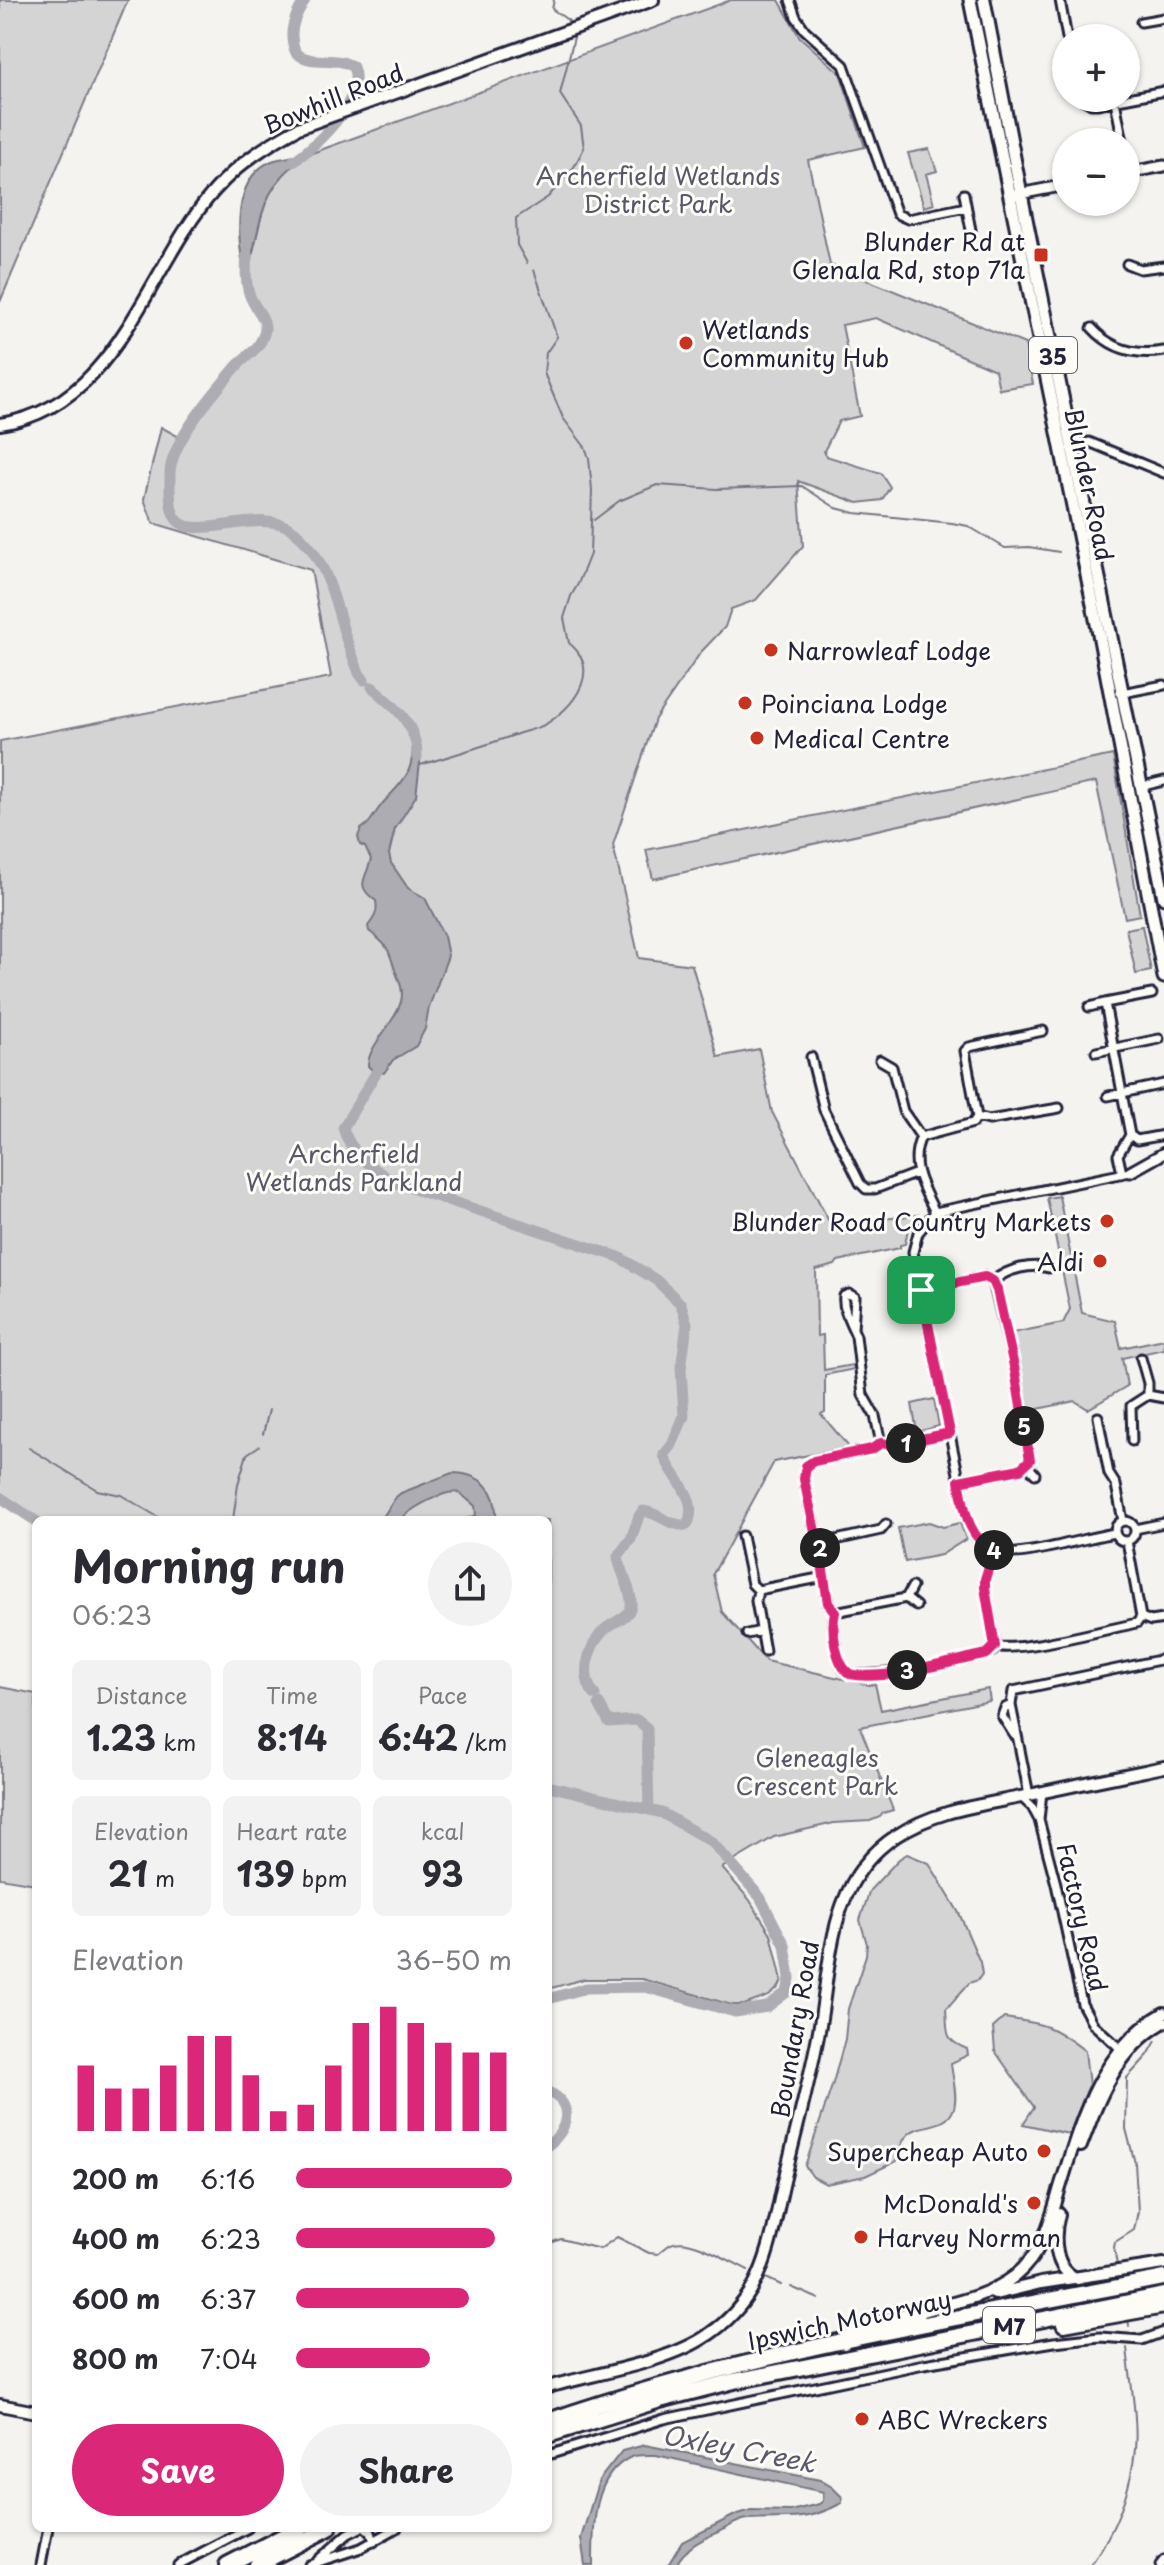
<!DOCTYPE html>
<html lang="en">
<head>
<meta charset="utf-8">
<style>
  :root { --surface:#fff; --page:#f2f2f3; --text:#2b2b33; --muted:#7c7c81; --accent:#db2777 }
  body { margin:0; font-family:"Playpen Sans",sans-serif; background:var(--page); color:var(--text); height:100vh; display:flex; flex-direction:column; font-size:30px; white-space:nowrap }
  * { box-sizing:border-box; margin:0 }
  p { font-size:26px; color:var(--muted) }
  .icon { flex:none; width:44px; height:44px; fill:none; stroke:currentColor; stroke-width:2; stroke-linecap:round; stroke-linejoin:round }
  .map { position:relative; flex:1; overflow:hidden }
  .side { position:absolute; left:32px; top:1516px; width:520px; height:1016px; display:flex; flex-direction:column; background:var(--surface); border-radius:12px; box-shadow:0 2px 6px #0004 }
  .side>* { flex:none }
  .buttons { position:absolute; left:1052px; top:24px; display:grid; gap:16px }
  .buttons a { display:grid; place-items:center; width:88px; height:88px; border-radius:50%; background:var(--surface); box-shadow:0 2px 6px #0004; font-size:40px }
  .pin { position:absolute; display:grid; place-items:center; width:68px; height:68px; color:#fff; margin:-34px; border-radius:16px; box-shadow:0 4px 12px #0006 }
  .km { position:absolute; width:40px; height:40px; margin:-20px; border-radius:50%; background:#222; color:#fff; font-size:22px; line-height:40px; text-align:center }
  .round { display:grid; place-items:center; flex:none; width:84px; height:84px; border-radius:42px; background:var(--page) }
  .head { display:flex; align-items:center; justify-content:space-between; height:136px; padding:0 40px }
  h1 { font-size:44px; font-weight:700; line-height:60px }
  .metrics { display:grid; grid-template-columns:repeat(3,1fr); gap:12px; height:136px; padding:8px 40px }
  .metrics div { display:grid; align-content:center; border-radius:12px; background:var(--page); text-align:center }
  .metrics b { font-size:34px; font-weight:700 }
  .metrics small { font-size:22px; font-weight:400 }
  .metrics p { font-size:22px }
  .chart { height:224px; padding:16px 40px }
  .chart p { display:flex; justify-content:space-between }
  .chart svg { width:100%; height:144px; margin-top:8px; stroke:var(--accent); stroke-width:6 }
  .cta { display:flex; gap:16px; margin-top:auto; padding:16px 40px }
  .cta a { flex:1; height:92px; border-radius:48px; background:var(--accent); color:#fff; font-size:32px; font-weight:700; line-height:92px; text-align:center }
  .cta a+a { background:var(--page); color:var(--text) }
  ul { padding:0 40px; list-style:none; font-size:26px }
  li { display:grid; grid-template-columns:128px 96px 1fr; align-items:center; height:60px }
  li i { height:20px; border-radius:10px; background:var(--accent) }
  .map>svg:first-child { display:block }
  .green { fill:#d5d4d5; stroke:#7c7b88; stroke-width:2 }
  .water { fill:#acacb2; stroke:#757582; stroke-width:2 }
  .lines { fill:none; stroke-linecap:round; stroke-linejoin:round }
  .stream { stroke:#757582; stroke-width:2 }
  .river { stroke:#acacb2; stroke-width:11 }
  .minor-casing { stroke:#22223b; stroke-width:13 }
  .tertiary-casing { stroke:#22223b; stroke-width:15 }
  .secondary-casing { stroke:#22223b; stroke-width:16 }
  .primary-casing { stroke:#22223b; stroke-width:17 }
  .motorway-casing { stroke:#22223b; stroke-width:20 }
  .minor { stroke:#fdfcf7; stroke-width:7 }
  .tertiary { stroke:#fdfcf7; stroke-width:9 }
  .secondary { stroke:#fdfcf7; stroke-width:10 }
  .primary { stroke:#fdfcf7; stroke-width:11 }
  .motorway { stroke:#fdfcf7; stroke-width:14 }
  .route-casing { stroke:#fff; stroke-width:16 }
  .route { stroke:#db2777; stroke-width:10 }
  .poi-dot { fill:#c8321e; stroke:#fdfcf7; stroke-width:3 }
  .labels { text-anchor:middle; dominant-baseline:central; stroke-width:6; stroke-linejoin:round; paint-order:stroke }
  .shield { fill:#fdfcf7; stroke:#646373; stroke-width:2 }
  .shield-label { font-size:22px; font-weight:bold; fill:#22223b }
  .street-label { font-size:24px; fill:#22223b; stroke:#fdfcf7 }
  .park-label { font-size:24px; fill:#585769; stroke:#fdfcf7 }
  .poi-label { font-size:24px; fill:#22223b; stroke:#fdfcf7; text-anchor:start }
  .water-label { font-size:26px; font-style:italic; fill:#59596b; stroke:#fdfcf7 }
</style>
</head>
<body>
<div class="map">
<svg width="1164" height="2565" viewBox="0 0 1164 2565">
  <rect width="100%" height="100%" fill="#f4f3ef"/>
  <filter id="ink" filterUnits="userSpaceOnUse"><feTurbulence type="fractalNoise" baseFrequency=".0125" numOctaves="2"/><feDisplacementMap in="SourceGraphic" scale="16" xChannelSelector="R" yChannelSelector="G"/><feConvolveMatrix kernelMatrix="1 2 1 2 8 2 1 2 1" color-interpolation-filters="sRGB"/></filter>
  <g filter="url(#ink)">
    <path class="green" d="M0 0H128L0 302Z
      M731 0H779L799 36 840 73 865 147 808 160 830 265 1025 344 1033 384 999 389 995 370 876 318 842 325 860 416 839 421 824 451 826 456 881 473 890 487 882 500 858 503 798 481 803 546 756 600 731 609 725 627 701 652 655 719 613 845 639 958 692 965 718 1057 759 1049 772 1112 831 1225 918 1215 908 1229 905 1244 900 1245V1248L838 1261 835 1265 816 1270 817 1336 823 1335 824 1370 853 1365 854 1369 825 1375V1412L821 1414 849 1447 774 1462 713 1574 722 1612 766 1661 869 1685 875 1684 881 1710 988 1689 990 1701 860 1727 893 1810 883 1813 880 1817 870 1821 834 1823 774 1837 722 1868 749 1899 771 1934 782 1980 779 1987 769 1996 744 2005H732L642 1979H584L548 1989V1520L36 1521 0 1497V741L331 677 311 570 153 523 144 499 161 427 181 438 240 363 261 344 266 330 265 321 250 297 246 268 249 267C264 215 258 192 304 156Z
      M929 149 937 171 926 174 934 204 924 207 908 153Z
      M1113 755 1140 915 1125 918 1096 782 653 879 646 850Z
      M1142 926 1151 971 1136 974 1126 929Z
      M1059 1196 1082 1313 1115 1321 1121 1348 1164 1339V1349L1122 1358 1127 1386 1088 1409 1075 1401 1028 1411 1012 1333 1063 1323 1070 1309 1047 1198Z
      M934 1399 939 1426 917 1432 912 1404Z
      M929 1522 943 1527 960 1523 966 1539 941 1555 905 1562 898 1528Z
      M0 1687 36 1694V1884L0 1878Z
      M907 1854 929 1863 959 1913 980 1962 982 1974 978 1980 969 1983 946 2009C948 2032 943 2040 967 2049L968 2055 951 2063C952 2076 958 2095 954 2108 947 2129 924 2123 911 2132 901 2139 900 2151 897 2161L865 2176 826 2184 813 2177 805 2166 833 2083 845 2039 848 2009 866 1955 867 1944 860 1920 870 1890 899 1859Z
      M1004 2018C1044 2023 1053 2026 1085 2051L1089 2085 1069 2134 1023 2124 1034 2107 995 2051 993 2028Z"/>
    <path class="water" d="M297 155 305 156C259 189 263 217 249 267L244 271C237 237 232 177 272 161 280 158 289 158 297 155Z
      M418 741 421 754 416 796 395 829 389 854 391 863 408 888 425 898 444 936 448 956 429 1007 425 1029 416 1046 393 1060 384 1073 373 1071 368 1066C367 1044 402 1018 402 994 402 985 398 978 395 970 388 947 388 946 369 931L368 926C375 917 378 912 376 901 354 885 366 880 371 859L365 847 360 845 358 837 361 829C370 823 371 820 377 811 394 786 413 782 413 745Z
      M452 1473C481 1473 498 1490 496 1520H462L476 1516 475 1506C470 1502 464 1496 459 1493 446 1488 408 1510 401 1520H381L396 1497 401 1493Z
      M645 2445 820 2480 832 2487 842 2497V2503C801 2524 791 2516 749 2519 738 2519 730 2527 720 2531 702 2540 686 2546 676 2565H668L682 2542 735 2515 751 2510 790 2511 819 2504 823 2501V2492L656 2455C648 2455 638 2454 631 2457 592 2475 593 2529 593 2565H585L581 2538 599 2480 622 2451Z"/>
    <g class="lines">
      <path class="stream" d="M554 0 552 9 569 21
        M527 263 517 245 516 218 548 197 574 167 584 148 581 126 560 94 574 37
        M594 520 619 501 657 485 717 489 802 486 836 508 855 513 952 523 968 526 1005 548 1029 547 1059 552
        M420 765C454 755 487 745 520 733 529 730 542 728 549 722 577 703 601 669 569 643L564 618 571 596 578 584 590 554 592 490 589 458 585 447 563 418 544 373 546 353 557 337 534 270
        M263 1434 269 1410
        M29 1448 97 1490 121 1495 163 1520
        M233 1520 238 1484 247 1454 259 1446
        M548 2244 561 2239 600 2249 617 2237 649 2253 658 2254C664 2250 668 2244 674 2243 693 2238 731 2262 748 2270
        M1117 2265 1114 2248 1115 2242 1134 2230 1138 2211 1135 2163 1126 2129 1127 2078 1148 2055 1156 2041
        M766 2278 781 2285
        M791 2287 819 2299
        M1128 2318 1129 2326
        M1091 2565C1115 2530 1131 2492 1135 2449 1138 2420 1130 2378 1127 2348"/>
      <path class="river" d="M292 162C317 146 366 99 353 67 335 54 314 67 296 53 287 34 294 17 305 0
        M247 254C246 268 245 283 250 296 255 310 269 319 264 334 259 350 247 355 237 366 216 391 171 441 170 473 170 485 169 505 174 515 187 547 262 504 294 531 323 555 331 587 341 621 345 639 353 656 359 673L364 680
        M372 687C395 706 418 726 417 757
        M383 1061 343 1128C350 1153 372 1167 393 1182L619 1257 656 1280 681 1304 687 1324 681 1369 684 1416 672 1445 664 1455C672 1479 701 1498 687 1525 670 1527 660 1513 643 1511L639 1516 631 1539 618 1556C619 1572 633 1589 631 1606 629 1619 611 1622 603 1631 588 1648 579 1676 595 1695
        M0 1497 36 1521
        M599 1704 609 1722 637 1720 647 1728 649 1809
        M548 1786 662 1813 712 1842 760 1897 785 1945 790 1978 787 1992 767 2007 735 2012 645 1987 586 1988 548 1999
        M548 2092C575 2103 568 2131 548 2145"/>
      <defs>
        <path id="minor" d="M790 0 796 17 805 30 844 65 897 214 908 219 966 207
          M1060 0 1067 38
          M1141 22 1164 18
          M1081 98 1091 104H1097L1164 91
          M1115 101 1123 142
          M964 194 971 230
          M1127 264 1140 269 1164 266
          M1092 328C1112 350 1136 356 1164 351
          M1070 448 1089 442 1164 473
          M1122 693 1164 685
          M1143 786 1164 781
          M1089 1007 1105 1003
          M1096 1052 1159 1039
          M811 1057 824 1110 860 1183 866 1189H875L917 1173
          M880 1060 892 1067 903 1111 921 1137
          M1108 1096 1164 1084
          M977 1117 989 1120 1059 1108
          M1130 1135 1137 1140 1164 1135
          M1122 1173 1118 1155 1130 1135 1105 1003 1152 994
          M935 1212C923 1188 908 1164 921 1137L973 1123 977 1117 965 1051 969 1047 1043 1031
          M993 1281C1007 1269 1032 1263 1049 1268
          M921 1290 985 1277 993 1281 1015 1371 1030 1460 1020 1469 959 1481
          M853 1329 855 1297 849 1294 844 1296C842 1309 851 1324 856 1336L863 1395 875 1416 881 1443
          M1148 1395 1164 1398
          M1098 1417 1109 1474 1116 1485 1123 1521
          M950 1433 893 1445 881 1443 872 1449 814 1461 806 1466 804 1479 816 1536 822 1543 820 1550 828 1603 835 1612C832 1624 836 1664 846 1672 860 1682 976 1660 993 1651L995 1642 985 1588V1579L994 1551
          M1132 1441 1131 1406 1148 1395V1383L1141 1358
          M1027 1465 1035 1474
          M1115 1531a10 10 0 1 1 20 0a10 10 0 1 1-20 0Z
          M1135 1529 1164 1523
          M1115 1533C1088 1537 1028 1556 1004 1553 987 1550 975 1539 968 1523L913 1252 918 1233 935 1212 1130 1172
          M742 1536 752 1584 758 1590 824 1577
          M1127 1541 1141 1617
          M822 1543 881 1530 886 1524
          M912 1587 906 1598 916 1606
          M758 1590 756 1601 765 1651
          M835 1612 906 1598
          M1141 1617 1151 1621 1164 1619
          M747 1634 761 1631
          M995 1646C1019 1653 1107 1629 1137 1623L1141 1617
          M1011 1705 1005 1708 1002 1716 1014 1735
          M1042 1792 1039 1820 1056 1884 1082 2004 1093 2024 1124 2052
          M1029 1795 1011 1705 1013 1691 1164 1659
          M1021 1797 1032 1807 1039 1820
          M548 2455 664 2419 924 2364 1054 2342 1100 2337 1142 2340 1164 2332
          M366 2528 371 2532 374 2542
          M318 2560 348 2534 360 2528
          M41 2565 48 2528
          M178 2565 248 2528
          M309 2565 361 2548 397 2528
          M1160 2565 1164 2560"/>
        <path id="tertiary" d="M1126 173 1164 166
          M1014 195 1066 185
          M1130 1172 1164 1153"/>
        <path id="secondary" d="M0 424C119 407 146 267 215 190 239 163 267 145 298 128L653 0
          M1081 2146C1099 2098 1117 2049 1164 2022
          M1059 2214C1053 2236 1053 2270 1078 2279
          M995 2294 1041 2283 1164 2264
          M919 2312C951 2303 988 2297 1015 2276 1042 2254 1050 2223 1059 2191 1080 2124 1099 2050 1164 2013
          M548 2387C596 2373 668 2363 708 2335 726 2323 742 2306 753 2287 771 2254 776 2214 785 2177 796 2130 809 2083 818 2036 832 1963 826 1882 896 1836 932 1812 975 1806 1016 1798 1065 1787 1115 1777 1164 1767
          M0 2405 36 2412"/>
        <path id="primary" d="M970 0 1099 634 1164 977
          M984 0 1021 194 1164 898"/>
        <path id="motorway" d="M1064 2324 1164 2306
          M844 2342 856 2330 919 2312
          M548 2421C747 2352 958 2318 1164 2278
          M548 2435 660 2400 734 2381 1164 2295
          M227 2565 299 2528
          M257 2565 329 2528"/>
      </defs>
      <use href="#minor" class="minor-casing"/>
      <use href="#tertiary" class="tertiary-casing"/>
      <use href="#secondary" class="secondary-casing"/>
      <use href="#primary" class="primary-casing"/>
      <use href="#motorway" class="motorway-casing"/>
      <use href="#minor" class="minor"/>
      <use href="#tertiary" class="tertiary"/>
      <use href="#secondary" class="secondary"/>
      <use href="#primary" class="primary"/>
      <use href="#motorway" class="motorway"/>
    </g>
  </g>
  <g class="lines" filter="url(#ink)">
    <defs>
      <path id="route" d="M985 1277 993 1281 997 1290 1015 1371 1030 1460 1020 1469 959 1481C965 1509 966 1536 994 1551L985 1579V1588L995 1646 987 1654C953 1661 882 1682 850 1674 835 1664 831 1629 835 1612L828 1603 820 1550 822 1543 816 1536 804 1479 806 1466 814 1461 872 1449 881 1443 893 1445 950 1433 921 1290Z"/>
    </defs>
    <use href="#route" class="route-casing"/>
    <use href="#route" class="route"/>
  </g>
  <g class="poi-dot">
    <rect x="1033" y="247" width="16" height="16" rx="4"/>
    <circle cx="686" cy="343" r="8"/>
    <circle cx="771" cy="650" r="8"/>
    <circle cx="745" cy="703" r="8"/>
    <circle cx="757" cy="738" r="8"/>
    <circle cx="1107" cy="1221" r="8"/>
    <circle cx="1100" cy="1261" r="8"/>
    <circle cx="1044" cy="2151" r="8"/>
    <circle cx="1034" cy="2203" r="8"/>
    <circle cx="861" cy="2237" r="8"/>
    <circle cx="862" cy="2419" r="8"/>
  </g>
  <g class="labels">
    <g class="shield">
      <rect x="1029" y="337" width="48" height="36" rx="6"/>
      <rect x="983" y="2307" width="52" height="36" rx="6"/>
    </g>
    <g class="shield-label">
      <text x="1053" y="355">35</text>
      <text x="1009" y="2325">M7</text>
    </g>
    <g class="street-label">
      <text transform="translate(333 98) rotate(-22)">Bowhill Road</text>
      <text transform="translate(1090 484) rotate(78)">Blunder Road</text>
      <text transform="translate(1083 1917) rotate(77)">Factory Road</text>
      <text transform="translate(794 2029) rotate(-80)">Boundary Road</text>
      <text transform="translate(849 2319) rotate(-12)">Ipswich Motorway</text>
    </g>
    <g class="park-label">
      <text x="658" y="175">Archerfield Wetlands<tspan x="658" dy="28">District Park</tspan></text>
      <text x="354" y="1153">Archerfield<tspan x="354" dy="28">Wetlands Parkland</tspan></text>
      <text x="817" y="1757">Gleneagles<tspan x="817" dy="28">Crescent Park</tspan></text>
    </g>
    <g class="poi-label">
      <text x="1025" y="241" text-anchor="end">Blunder Rd at<tspan x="1025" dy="28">Glenala Rd, stop 71a</tspan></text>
      <text x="702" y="329">Wetlands<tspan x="702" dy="28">Community Hub</tspan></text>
      <text x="787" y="650">Narrowleaf Lodge</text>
      <text x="761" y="703">Poinciana Lodge</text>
      <text x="773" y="738">Medical Centre</text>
      <text x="1091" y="1221" text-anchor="end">Blunder Road Country Markets</text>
      <text x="1084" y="1261" text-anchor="end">Aldi</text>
      <text x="1028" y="2151" text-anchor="end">Supercheap Auto</text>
      <text x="1018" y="2203" text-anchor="end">McDonald's</text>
      <text x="877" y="2237">Harvey Norman</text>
      <text x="878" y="2419">ABC Wreckers</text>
    </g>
    <g class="water-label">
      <text transform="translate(739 2448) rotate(11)">Oxley Creek</text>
    </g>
  </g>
</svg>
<div class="buttons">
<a>+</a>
<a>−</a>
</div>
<div class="pin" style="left:921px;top:1290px;background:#1e9e55"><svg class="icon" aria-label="arrive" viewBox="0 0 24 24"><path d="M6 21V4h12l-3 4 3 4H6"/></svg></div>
<b class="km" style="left:906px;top:1443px">1</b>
<b class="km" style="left:820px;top:1548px">2</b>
<b class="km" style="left:907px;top:1670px">3</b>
<b class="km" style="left:994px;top:1550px">4</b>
<b class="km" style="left:1024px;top:1426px">5</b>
<section class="side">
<div class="head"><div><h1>Morning run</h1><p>06:23</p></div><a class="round"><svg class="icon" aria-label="share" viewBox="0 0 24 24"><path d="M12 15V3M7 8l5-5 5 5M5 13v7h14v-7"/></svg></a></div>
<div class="metrics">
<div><p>Distance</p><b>1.23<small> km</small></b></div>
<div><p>Time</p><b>8:14</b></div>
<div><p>Pace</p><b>6:42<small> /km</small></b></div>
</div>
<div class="metrics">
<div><p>Elevation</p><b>21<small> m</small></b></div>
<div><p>Heart rate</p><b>139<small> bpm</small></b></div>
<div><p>kcal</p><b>93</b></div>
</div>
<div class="chart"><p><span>Elevation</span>36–50 m</p>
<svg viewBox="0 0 160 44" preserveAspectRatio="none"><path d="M5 44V24M15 44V31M25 44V31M35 44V24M45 44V15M55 44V15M65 44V27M75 44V38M85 44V36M95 44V24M105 44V11M115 44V6M125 44V11M135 44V17M145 44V20M155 44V20"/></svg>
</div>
<ul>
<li><b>200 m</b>6:16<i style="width:100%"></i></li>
<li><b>400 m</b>6:23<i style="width:92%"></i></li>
<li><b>600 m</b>6:37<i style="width:80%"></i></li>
<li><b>800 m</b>7:04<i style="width:62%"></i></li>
</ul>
<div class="cta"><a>Save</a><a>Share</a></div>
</section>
</div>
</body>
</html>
